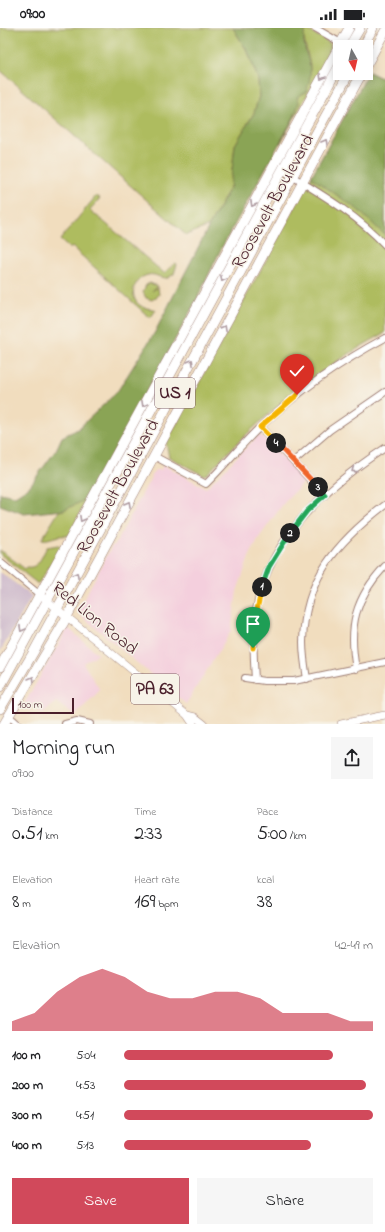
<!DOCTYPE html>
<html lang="en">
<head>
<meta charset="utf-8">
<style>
  :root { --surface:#fff; --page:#f6f6f6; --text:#202124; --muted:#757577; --accent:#d1495b }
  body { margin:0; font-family:"Indie Flower",sans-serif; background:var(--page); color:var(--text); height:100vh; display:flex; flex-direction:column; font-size:15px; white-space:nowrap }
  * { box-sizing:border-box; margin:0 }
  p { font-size:13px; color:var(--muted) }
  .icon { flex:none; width:22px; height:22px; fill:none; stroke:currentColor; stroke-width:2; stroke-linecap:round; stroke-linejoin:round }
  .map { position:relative; height:696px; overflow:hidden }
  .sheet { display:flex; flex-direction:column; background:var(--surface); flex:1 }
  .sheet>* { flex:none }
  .needle { width:26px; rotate:172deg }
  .tools { position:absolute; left:333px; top:12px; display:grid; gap:8px }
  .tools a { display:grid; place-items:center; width:40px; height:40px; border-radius:0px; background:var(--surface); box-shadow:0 2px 10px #0003; font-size:20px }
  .scale { position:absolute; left:12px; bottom:10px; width:62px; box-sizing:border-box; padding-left:4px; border:2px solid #4a1f2b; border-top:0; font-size:11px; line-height:14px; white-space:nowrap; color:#4a1f2b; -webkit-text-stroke:3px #f7f3e8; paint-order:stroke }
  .pin { position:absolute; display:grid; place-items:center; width:34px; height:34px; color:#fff; margin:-41px -17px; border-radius:50% 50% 50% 0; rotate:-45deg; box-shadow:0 0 4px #0007 }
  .pin .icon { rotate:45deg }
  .km { position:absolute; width:20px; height:20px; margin:-10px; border-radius:50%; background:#222; color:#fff; font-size:11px; line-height:20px; text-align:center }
  .round { display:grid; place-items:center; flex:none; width:42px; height:42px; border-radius:0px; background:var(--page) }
  .summary { display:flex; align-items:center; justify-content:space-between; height:68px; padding:0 12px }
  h1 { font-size:22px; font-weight:600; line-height:30px }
  .metrics { display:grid; grid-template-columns:repeat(3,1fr); gap:6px; height:68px; padding:4px 12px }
  .metrics div { display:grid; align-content:center }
  .metrics b { font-size:20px; font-weight:600 }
  .metrics small { font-size:11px; font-weight:400 }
  .metrics p { font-size:11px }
  .chart { height:112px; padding:8px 12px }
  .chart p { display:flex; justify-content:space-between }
  .chart svg { width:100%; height:72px; margin-top:4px; fill:var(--accent); opacity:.7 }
  .action { display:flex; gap:8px; margin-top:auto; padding:8px 12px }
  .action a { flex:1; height:46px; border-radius:0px; background:var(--accent); color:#fff; font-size:16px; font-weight:600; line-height:46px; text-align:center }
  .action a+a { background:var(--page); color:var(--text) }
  ul { padding:0 12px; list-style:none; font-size:13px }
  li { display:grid; grid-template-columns:64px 48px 1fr; align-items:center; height:30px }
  li i { height:10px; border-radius:5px; background:var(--accent) }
  .status { display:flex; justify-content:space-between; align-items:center; height:28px; padding:0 20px; background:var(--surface); direction:ltr }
  .status svg { height:11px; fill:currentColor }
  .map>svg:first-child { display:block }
  .built { fill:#f4cfdd }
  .industrial { fill:#d0bdcd }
  .green { fill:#aebc5e; stroke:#7c6e44 }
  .forest { fill:#8aa455; stroke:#6a6240 }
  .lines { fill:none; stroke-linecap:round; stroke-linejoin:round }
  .minor-casing { stroke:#9e7e74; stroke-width:8 }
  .major-casing { stroke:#9e7e74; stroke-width:8 }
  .highway-casing { stroke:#9e7e74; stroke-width:10 }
  .minor { stroke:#fff; stroke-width:6 }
  .major { stroke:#fff; stroke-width:7 }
  .highway { stroke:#fff; stroke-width:9 }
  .oneway { stroke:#ae9aa0 }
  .split-1-casing { stroke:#fff; stroke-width:8 }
  .split-2-casing { stroke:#fff; stroke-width:8 }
  .split-3-casing { stroke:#fff; stroke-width:8 }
  .split-4-casing { stroke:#fff; stroke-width:8 }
  .split-5-casing { stroke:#fff; stroke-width:8 }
  .split-1 { stroke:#f5b400; stroke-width:5 }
  .split-2 { stroke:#22a559; stroke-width:5 }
  .split-3 { stroke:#22a559; stroke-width:5 }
  .split-4 { stroke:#f0652b; stroke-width:5 }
  .split-5 { stroke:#f5b400; stroke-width:5 }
  .labels { text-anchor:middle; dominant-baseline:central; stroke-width:3; stroke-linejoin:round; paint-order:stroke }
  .shield { fill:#f7f3e8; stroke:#7e5f64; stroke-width:1 }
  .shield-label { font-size:17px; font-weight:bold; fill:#4a1f2b }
  .street-label { font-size:18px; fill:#4a1f2b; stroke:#f7f3e8 }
</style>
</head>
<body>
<div class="status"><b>09:00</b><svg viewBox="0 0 49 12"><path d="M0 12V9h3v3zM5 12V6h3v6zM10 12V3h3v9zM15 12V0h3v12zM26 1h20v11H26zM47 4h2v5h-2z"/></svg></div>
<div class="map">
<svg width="385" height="696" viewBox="0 0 385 696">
  <rect width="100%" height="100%" fill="#f7f3e8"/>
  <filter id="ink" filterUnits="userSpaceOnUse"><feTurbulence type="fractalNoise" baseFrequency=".025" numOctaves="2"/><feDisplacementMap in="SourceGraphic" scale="8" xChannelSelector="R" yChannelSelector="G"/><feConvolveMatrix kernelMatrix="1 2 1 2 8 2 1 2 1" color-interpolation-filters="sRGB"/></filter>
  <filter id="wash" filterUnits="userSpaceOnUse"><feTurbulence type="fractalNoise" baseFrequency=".012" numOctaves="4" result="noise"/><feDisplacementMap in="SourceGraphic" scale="16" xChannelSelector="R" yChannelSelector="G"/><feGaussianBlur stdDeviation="0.9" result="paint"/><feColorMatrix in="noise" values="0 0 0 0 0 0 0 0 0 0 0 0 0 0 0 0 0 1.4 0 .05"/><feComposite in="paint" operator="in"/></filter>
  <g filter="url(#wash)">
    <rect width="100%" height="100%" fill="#f1ddbe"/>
    <path class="built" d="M258 408 263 409 305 453 283 476 258 511 249 529 237 563 231 603 186 676 77 584 112 518 115 517 155 442H161L163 437 206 460Z
      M68 600 98 626 83 635 100 662 75 688 56 674 43 686 32 678 29 681 23 678Z"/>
    <path class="industrial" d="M0 544 32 568 0 624Z"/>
    <path class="green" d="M0 0H233L248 24 258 51 259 68 254 85 235 117 230 160 209 198 186 207 0 42Z
      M306 1 330 15 332 22 280 116 294 89 296 69 306 64 310 37 303 7Z
      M369 44 385 52V305C317 341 260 390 207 446L203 447 169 429 166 415Z
      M96 168 100 170 90 182 164 245 175 235 177 236 174 246 168 250C161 251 155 245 148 247 133 250 128 270 141 278 146 281 152 280 156 282L151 289H149L72 219 70 221 60 212Z
      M150 255 157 258 152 263 158 259 159 267 152 272 146 270 143 264 146 257Z
      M97 451 69 508C56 506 49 513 42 511L59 483 64 482Z
      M58 517 62 519 38 556 0 526V522L25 541 27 539C39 541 42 527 47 519Z"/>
    <path class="forest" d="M233 0 306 1C300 14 308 26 310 39 311 48 309 56 306 64L297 69 299 74 294 89 220 223 196 273 120 413 85 472 64 482 24 486 0 477V465L15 468 29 459 56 422 62 409 78 401 117 364 155 304 209 198 230 160 235 117 254 85 259 68 258 51 248 24Z
      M369 44 385 52V207L357 181 311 149Z"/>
  </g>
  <g filter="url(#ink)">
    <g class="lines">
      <defs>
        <path id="minor" d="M315 0 341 15
          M282 142C319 165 355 185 385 217
          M260 399 325 467
          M154 428 206 456C225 437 242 416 261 398 298 364 340 334 385 310
          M294 433 330 402 385 364
          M0 534 40 567
          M356 641C348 598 355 570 385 538
          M245 650 264 653H294L385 634
          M307 651C305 639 303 627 303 614 304 551 337 514 385 477
          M255 652C254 632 252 611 255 591 263 515 324 460 385 420
          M9 688 18 696
          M65 696 77 693 90 696"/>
        <path id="major" d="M44 570 187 687 193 696
          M187 687 195 689 204 696
          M341 696 385 687"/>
        <path id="highway" d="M349 19 360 0
          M363 19 373 0
          M366 38 385 3
          M0 639 349 0
          M0 659 340 36
          M0 681 33 625 349 45
          M4 696 63 596 362 45"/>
      </defs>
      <use href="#minor" class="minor-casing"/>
      <use href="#major" class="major-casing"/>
      <use href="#highway" class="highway-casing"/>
      <use href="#minor" class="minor"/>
      <use href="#major" class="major"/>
      <use href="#highway" class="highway"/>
    </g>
    <defs><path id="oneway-chevron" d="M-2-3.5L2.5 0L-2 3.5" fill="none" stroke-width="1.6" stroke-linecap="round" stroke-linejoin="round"/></defs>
    <g class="oneway">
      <use href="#oneway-chevron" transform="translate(322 49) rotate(119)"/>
      <use href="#oneway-chevron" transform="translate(325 114) rotate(-61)"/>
      <use href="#oneway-chevron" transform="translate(253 176) rotate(119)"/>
      <use href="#oneway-chevron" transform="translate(223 251) rotate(119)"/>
      <use href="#oneway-chevron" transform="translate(224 300) rotate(-61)"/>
      <use href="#oneway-chevron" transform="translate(191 334) rotate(-61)"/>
      <use href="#oneway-chevron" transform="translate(144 376) rotate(119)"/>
      <use href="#oneway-chevron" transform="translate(354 442) rotate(143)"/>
      <use href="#oneway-chevron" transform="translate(128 476) rotate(-61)"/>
      <use href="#oneway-chevron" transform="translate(82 491) rotate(119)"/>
      <use href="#oneway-chevron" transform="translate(76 547) rotate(-61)"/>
      <use href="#oneway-chevron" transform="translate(22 601) rotate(119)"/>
      <use href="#oneway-chevron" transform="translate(32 651) rotate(-60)"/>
    </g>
  </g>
  <g class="lines" filter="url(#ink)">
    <defs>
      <path id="split-1" d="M253 620 255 591 262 559"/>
      <path id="split-2" d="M262 559 269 539 290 505"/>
      <path id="split-3" d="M290 505 307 483 325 467 318 459"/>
      <path id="split-4" d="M276 415 318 459"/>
      <path id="split-5" d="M276 415 260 399 297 367"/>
    </defs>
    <use href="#split-1" class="split-1-casing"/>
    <use href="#split-2" class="split-2-casing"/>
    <use href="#split-3" class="split-3-casing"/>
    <use href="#split-4" class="split-4-casing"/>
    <use href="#split-5" class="split-5-casing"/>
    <use href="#split-1" class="split-1"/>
    <use href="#split-2" class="split-2"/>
    <use href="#split-3" class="split-3"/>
    <use href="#split-4" class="split-4"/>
    <use href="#split-5" class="split-5"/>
  </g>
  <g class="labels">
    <g class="shield">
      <rect x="155" y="350" width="40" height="30" rx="3"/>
      <rect x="131" y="646" width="48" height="30" rx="3"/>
    </g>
    <g class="shield-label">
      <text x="175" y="365">US 1</text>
      <text x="155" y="661">PA 63</text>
    </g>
    <g class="street-label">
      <text transform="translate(274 174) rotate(-61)">Roosevelt Boulevard</text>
      <text transform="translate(119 459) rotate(-61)">Roosevelt Boulevard</text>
      <text transform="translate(94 591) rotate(39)">Red Lion Road</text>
    </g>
  </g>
</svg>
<div class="tools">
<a><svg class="needle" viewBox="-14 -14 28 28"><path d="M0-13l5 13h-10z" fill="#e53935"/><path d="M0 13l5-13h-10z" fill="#757577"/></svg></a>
</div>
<div class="scale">100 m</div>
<div class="pin" style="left:253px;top:620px;background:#1e9e55"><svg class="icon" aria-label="arrive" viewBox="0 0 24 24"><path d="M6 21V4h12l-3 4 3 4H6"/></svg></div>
<div class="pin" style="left:297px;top:367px;background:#d93025"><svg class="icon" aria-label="check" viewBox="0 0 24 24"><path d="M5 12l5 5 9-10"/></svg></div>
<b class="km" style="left:262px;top:559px">1</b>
<b class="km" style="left:290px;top:505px">2</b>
<b class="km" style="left:318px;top:459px">3</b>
<b class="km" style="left:276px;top:415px">4</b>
</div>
<section class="sheet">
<div class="summary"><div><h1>Morning run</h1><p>09:00</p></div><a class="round"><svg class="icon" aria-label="share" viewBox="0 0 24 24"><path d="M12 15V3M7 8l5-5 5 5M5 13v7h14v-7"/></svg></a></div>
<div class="metrics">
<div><p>Distance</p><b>0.51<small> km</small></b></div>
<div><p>Time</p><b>2:33</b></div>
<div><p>Pace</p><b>5:00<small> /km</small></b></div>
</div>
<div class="metrics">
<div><p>Elevation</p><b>8<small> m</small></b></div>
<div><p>Heart rate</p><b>169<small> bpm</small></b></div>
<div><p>kcal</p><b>38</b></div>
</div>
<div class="chart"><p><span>Elevation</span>42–49 m</p>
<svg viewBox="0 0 160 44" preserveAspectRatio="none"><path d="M0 44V38L10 33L20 20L30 11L40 6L50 11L60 20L70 24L80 24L90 20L100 20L110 24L120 33L130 33L140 33L150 38L160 38V44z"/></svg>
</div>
<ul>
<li><b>100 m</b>5:04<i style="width:84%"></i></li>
<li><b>200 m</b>4:53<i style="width:97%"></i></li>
<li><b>300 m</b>4:51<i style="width:100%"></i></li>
<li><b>400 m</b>5:13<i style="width:75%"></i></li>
</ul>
<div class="action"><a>Save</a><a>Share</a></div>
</section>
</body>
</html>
